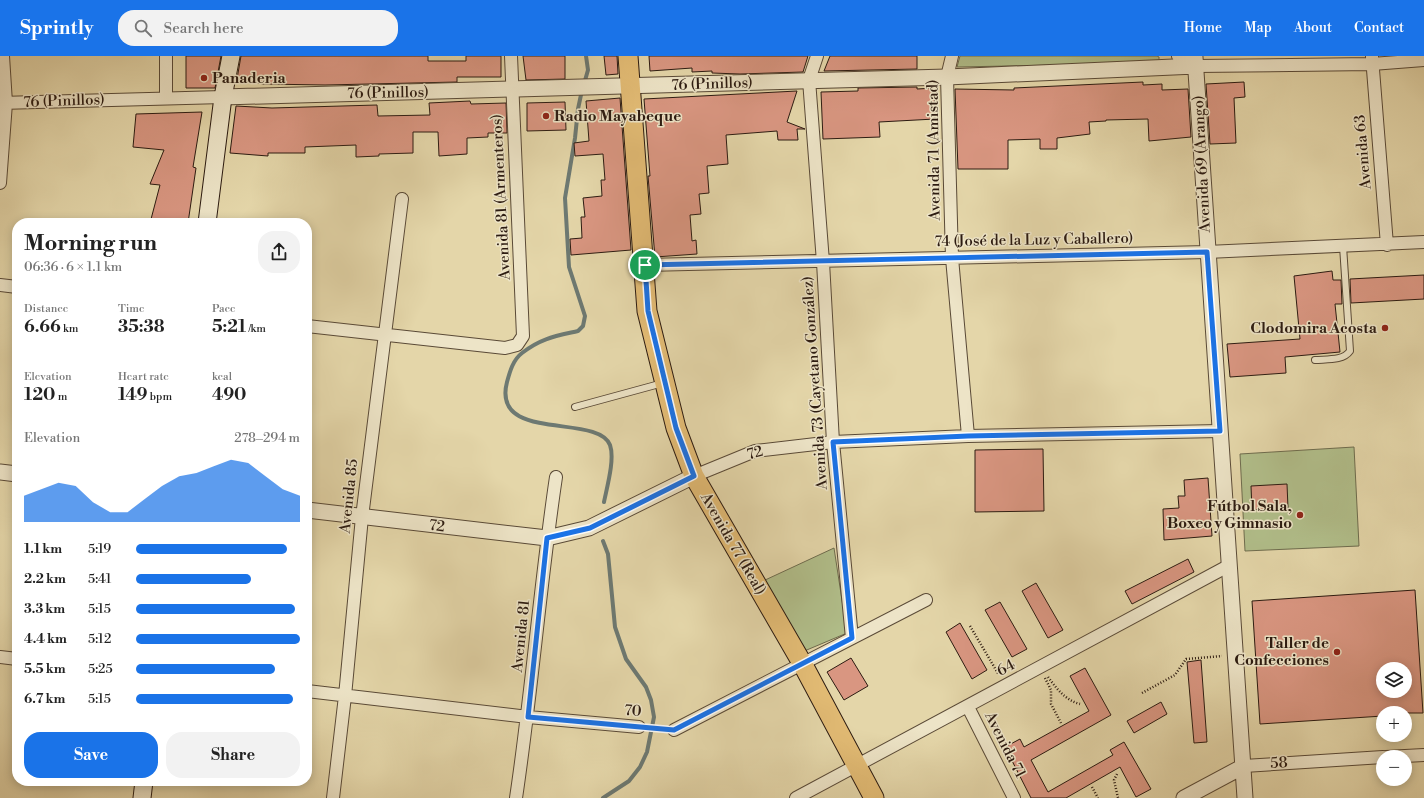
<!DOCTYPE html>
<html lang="en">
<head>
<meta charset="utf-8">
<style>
  :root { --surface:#fff; --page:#f2f2f2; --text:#222; --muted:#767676; --accent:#1a73e8 }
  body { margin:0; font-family:"Libre Bodoni",serif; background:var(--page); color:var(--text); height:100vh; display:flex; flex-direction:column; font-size:15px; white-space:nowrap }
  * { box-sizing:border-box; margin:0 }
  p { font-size:13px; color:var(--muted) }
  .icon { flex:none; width:22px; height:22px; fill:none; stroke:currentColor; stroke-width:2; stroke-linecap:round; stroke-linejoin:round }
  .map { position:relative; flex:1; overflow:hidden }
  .sheet { position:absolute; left:12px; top:162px; width:300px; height:568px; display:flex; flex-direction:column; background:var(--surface); border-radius:16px; box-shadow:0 2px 10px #0003 }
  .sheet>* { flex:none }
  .fabs { position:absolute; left:1376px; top:606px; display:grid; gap:8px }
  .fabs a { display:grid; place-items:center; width:36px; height:36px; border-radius:50%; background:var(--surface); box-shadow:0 2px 10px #0003; font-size:20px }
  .pin { position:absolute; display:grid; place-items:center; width:34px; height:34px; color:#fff; margin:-17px; border:2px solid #fff; border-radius:50%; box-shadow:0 1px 4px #0007 }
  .round { display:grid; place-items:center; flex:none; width:42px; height:42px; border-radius:16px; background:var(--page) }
  .head { display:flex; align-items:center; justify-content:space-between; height:68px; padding:0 12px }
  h1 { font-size:22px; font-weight:800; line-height:30px }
  .stats { display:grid; grid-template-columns:repeat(3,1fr); gap:6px; height:68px; padding:4px 12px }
  .stats div { display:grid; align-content:center }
  .stats b { font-size:17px; font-weight:800 }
  .stats small { font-size:11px; font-weight:400 }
  .stats p { font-size:11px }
  .chart { height:112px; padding:8px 12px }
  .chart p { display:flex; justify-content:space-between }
  .chart svg { width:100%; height:72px; margin-top:4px; fill:var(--accent); opacity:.7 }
  .cta { display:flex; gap:8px; margin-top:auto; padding:8px 12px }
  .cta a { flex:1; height:46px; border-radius:16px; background:var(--accent); color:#fff; font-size:16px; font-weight:800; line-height:46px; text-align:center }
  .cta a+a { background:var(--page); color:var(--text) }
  ul { padding:0 12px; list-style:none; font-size:13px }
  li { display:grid; grid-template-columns:64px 48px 1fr; align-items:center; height:30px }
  li i { height:10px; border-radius:5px; background:var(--accent) }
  header { display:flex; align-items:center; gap:24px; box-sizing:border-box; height:56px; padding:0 20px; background:var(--accent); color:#fff }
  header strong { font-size:19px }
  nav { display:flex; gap:22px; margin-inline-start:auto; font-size:14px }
  .search { width:280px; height:36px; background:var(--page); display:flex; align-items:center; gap:10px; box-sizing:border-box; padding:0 14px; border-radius:16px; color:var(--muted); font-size:15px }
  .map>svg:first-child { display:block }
  .park { fill:#b1be8a; stroke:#6e6c4e }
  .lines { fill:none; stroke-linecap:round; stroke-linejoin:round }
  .stream { stroke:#6d7972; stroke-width:4 }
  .building { fill:#d99681; stroke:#2c1b11; fill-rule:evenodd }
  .service-casing { stroke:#5a4a37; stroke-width:8 }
  .minor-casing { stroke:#5a4a37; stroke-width:14 }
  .tertiary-casing { stroke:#5a4a37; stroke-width:17 }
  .secondary-casing { stroke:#2c1b11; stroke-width:19 }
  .primary-casing { stroke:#2c1b11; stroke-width:21 }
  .path { stroke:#2c1b11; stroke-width:2.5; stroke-dasharray:1 2; stroke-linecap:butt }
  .service { stroke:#ede4c7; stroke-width:6 }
  .minor { stroke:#ede4c7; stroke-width:12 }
  .tertiary { stroke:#ede4c7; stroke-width:15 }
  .secondary { stroke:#ede4c7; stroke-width:17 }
  .primary { stroke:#e2bb74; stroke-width:19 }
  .route-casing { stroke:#fff; stroke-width:8 }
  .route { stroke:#1a73e8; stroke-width:5 }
  .poi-dot { fill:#8f2418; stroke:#ede4c7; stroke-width:1.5 }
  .labels { text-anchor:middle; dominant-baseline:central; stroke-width:3; stroke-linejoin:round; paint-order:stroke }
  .poi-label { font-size:15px; font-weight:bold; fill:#2c1b11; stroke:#ede4c7; text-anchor:end }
  .street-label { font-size:15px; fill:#2c1b11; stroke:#ede4c7 }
</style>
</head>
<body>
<header>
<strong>Sprintly</strong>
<div class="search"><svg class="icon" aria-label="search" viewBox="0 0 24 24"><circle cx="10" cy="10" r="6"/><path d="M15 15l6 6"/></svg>Search here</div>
<nav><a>Home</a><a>Map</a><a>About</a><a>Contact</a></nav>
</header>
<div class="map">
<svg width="1424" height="742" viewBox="0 0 1424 742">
  <rect width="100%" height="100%" fill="#e4d6a9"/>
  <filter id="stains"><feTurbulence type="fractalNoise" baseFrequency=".005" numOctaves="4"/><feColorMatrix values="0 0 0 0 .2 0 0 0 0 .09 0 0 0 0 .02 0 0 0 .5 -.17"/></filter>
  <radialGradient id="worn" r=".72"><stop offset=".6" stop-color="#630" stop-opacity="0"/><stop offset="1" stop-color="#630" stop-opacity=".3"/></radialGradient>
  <path class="park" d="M960 0H1157L1159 1V7L957 11Z
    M1354 391 1359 490 1245 495 1240 398Z
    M834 492 847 577 802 596 763 525Z"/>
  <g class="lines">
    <path class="stream" d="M584 28 588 14 586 0
      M582 34 578 53 575 82 565 142 569 211 585 260 583 270 578 275C556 280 541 282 522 297 513 304 510 315 507 326 491 387 598 357 610 389 615 403 607 431 604 446
      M603 742 629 725 640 711 647 696 654 661 651 644 646 631 626 603 615 571 608 498 603 485"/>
  </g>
  <path class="building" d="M186 0H221L215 32H186Z
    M241 0H428V5H466V0H501V21H457V26L325 29 263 28 237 23Z
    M523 0H565V23L526 24Z
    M604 0H617L618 18 606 19Z
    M649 0H808L803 16 740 18 712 17V15L692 16V12L650 15Z
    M830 0H917V13L824 15Z
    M1143 26V29L1162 28V34L1188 33 1191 81 1149 85 1148 63 1106 64V65L1089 66 1090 78 1057 82V93H1040V83L1008 84V113H958L955 33 1014 34V32Z
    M1244 26 1245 41 1234 42 1236 87 1210 88 1206 28Z
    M917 31V33L934 32 935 63 879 66 880 81 823 83 821 36 858 35V32Z
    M797 35 787 66 805 73H797L798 84H778L777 75 726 79 728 108 707 110 709 137 699 138 701 158 690 159 692 185 696 184 697 198 655 201 648 120H650L644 43Z
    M620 42 631 194 571 199 570 183 582 182 581 161H585L583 142 602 140 601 124H605L603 98 575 100 574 87 589 85 586 45Z
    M470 45 471 48 506 47 507 77H488V81L467 82V98L439 100 438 76H413V97L379 98V100L356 101V89L305 91V97H268V100L230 97 236 50 272 52 377 49 378 60 430 59 429 47Z
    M565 46 566 74 527 75V47Z
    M202 56 193 111 196 112 188 167H150L160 129 150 128 164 94 133 91 136 58Z
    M1332 215 1333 224H1341L1342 248H1335L1340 296 1285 301 1286 317 1230 321 1227 288 1300 283 1294 220Z
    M1424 219V243L1351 247 1350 223Z
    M1043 393 1044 455 975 456V394Z
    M1208 422 1212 480 1164 484 1163 453 1179 452 1178 440H1185L1184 424Z
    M1287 428 1288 452 1252 454 1251 430Z
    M1188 503 1194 516 1132 548 1125 535Z
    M1036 527 1063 574 1048 582 1022 535Z
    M1415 534 1423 657H1383V660L1260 668 1252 545ZM1383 613H1405V635H1383Z
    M1000 546 1027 593 1012 601 985 554Z
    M960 567 987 614 972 623 946 576Z
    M851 602 868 630 844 644 827 616Z
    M1201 604 1207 686 1194 687 1187 606Z
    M1085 612 1111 659 1031 704 1048 736 1113 699 1110 694 1124 686 1151 733 1136 741 1120 711 1066 742H1031L1005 691 1020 683 1024 691 1089 655 1070 620Z
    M1161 646 1167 658 1134 677 1127 665Z"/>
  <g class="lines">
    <defs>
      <path id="service" d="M1315 304C1327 303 1343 305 1350 295L1343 190
        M575 351 663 327"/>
      <path id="minor" d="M817 0 809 24 823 206 833 386 852 582
        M952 0 947 21 952 202 968 380
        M1178 0 1196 10 1372 8 1424 4
        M1372 1 1387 189
        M166 41V0
        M0 47 223 41
        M0 127 6 47 3 0
        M645 209 1207 196 1424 186
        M0 229 17 231
        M307 270 505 292 517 289 523 280 511 0
        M694 420 755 395 833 386 968 380 1220 375
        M0 601 17 603
        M307 635 528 661 639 671
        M968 651 1014 742
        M674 674 926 544
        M1386 701 1424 699
        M1244 710 1383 701
        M333 742 345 640 362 461 402 143
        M516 742C532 635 540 528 556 421
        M796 742 1230 509"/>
      <path id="tertiary" d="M1195 1 1245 742
        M223 41 947 21 1196 10
        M0 416 17 418
        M307 454 547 482 589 472 694 420
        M1184 742 1244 710"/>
      <path id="secondary" d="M207 167 223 41 231 0
        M142 742 144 725"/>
      <path id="primary" d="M628 0 647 255 676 372 694 420 802 607 874 742"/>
    </defs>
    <use href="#service" class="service-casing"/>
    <use href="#minor" class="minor-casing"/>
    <use href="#tertiary" class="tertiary-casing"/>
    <use href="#secondary" class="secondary-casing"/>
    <use href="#primary" class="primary-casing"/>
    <path class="path" d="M970 570 999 619
      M1048 621C1057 633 1065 644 1080 648
      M1045 622 1051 634V648L1061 667
      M1142 637 1175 619 1186 603 1222 600
      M651 672 662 673
      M1117 718 1114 724 1118 742
      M1092 731 1098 742"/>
    <use href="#service" class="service"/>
    <use href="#minor" class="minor"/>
    <use href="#tertiary" class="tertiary"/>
    <use href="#secondary" class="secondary"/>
    <use href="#primary" class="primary"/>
  </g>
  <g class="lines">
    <defs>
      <path id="route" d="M1207 196 1220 375 968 380 833 386 852 582 674 674 528 661 547 482 590 472 694 420 676 372 648 255 645 209Z"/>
    </defs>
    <use href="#route" class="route-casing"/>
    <use href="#route" class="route"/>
  </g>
  <g class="poi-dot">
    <circle cx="204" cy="22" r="4"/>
    <circle cx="546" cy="60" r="4"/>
    <circle cx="1385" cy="272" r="4"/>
    <circle cx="1300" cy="459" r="4"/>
    <circle cx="1337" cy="596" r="4"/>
  </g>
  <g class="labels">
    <g class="poi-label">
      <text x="212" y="22" text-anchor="start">Panaderia</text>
      <text x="554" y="60" text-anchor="start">Radio Mayabeque</text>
      <text x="1377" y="272">Clodomira Acosta</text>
      <text x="1292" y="450">Fútbol Sala,<tspan x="1292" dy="17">Boxeo y Gimnasio</tspan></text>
      <text x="1329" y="587">Taller de<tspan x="1329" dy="17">Confecciones</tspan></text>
    </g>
    <g class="street-label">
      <text transform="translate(712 28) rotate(-2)">76 (Pinillos)</text>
      <text transform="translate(388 37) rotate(-1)">76 (Pinillos)</text>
      <text transform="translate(64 45) rotate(-2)">76 (Pinillos)</text>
      <text transform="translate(934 94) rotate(-91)">Avenida 71 (Amistad)</text>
      <text transform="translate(1363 96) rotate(-95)">Avenida 63</text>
      <text transform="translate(1202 108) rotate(-93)">Avenida 69 (Arango)</text>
      <text transform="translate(501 141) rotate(-93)">Avenida 81 (Armenteros)</text>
      <text transform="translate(1034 184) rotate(-1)">74 (José de la Luz y Caballero)</text>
      <text transform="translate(815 327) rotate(-94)">Avenida 73 (Cayetano González)</text>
      <text transform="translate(755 397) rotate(-15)">72</text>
      <text transform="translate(349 440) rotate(-84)">Avenida 85</text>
      <text transform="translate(437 470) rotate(7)">72</text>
      <text transform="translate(733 488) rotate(60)">Avenida 77 (Real)</text>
      <text transform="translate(521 580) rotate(-84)">Avenida 81</text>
      <text transform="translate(1006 612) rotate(-28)">64</text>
      <text transform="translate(633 655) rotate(5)">70</text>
      <text transform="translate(1005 689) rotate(63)">Avenida 71</text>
      <text transform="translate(1279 707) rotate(-3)">58</text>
    </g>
  </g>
  <rect width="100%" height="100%" filter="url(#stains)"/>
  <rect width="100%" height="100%" fill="url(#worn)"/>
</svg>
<div class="fabs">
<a><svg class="icon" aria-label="layers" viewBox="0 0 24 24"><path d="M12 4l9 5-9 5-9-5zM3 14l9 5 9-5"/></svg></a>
<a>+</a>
<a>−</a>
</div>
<div class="pin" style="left:645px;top:209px;background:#1e9e55"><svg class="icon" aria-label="arrive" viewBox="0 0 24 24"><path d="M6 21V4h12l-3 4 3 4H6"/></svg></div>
<section class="sheet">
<div class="head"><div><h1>Morning run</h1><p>06:36 · 6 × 1.1 km</p></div><a class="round"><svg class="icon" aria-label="share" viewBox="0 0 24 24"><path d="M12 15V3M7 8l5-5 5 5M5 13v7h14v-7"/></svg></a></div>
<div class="stats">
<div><p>Distance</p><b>6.66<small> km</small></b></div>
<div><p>Time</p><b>35:38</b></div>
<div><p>Pace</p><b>5:21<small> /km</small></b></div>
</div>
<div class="stats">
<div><p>Elevation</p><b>120<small> m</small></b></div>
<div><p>Heart rate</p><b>149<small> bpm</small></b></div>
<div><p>kcal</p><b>490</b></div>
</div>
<div class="chart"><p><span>Elevation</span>278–294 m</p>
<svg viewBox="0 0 160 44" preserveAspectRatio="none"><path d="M0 44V28L10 24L20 20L30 22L40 32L50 38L60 38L70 30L80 22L90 16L100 14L110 10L120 6L130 8L140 16L150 24L160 28V44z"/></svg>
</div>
<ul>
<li><b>1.1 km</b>5:19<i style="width:92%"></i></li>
<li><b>2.2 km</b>5:41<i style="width:70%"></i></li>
<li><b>3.3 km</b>5:15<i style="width:97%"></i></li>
<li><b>4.4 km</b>5:12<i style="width:100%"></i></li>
<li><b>5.5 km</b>5:25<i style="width:85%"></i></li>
<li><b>6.7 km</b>5:15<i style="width:96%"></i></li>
</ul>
<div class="cta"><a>Save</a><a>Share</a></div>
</section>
</div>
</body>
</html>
